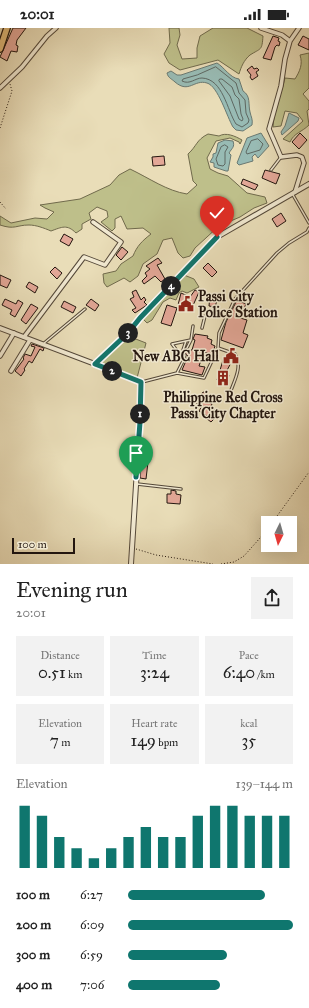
<!DOCTYPE html>
<html lang="en">
<head>
<meta charset="utf-8">
<style>
  :root { --surface:#fff; --page:#f2f2f2; --text:#222; --muted:#767676; --accent:#0f766e }
  body { margin:0; font-family:"IM FELL Great Primer",serif; background:var(--page); color:var(--text); height:100vh; display:flex; flex-direction:column; font-size:15px; white-space:nowrap }
  * { box-sizing:border-box; margin:0 }
  p { font-size:13px; color:var(--muted) }
  .icon { flex:none; width:22px; height:22px; fill:none; stroke:currentColor; stroke-width:2; stroke-linecap:round; stroke-linejoin:round }
  .map { position:relative; height:536px; overflow:hidden }
  .details { display:flex; flex-direction:column; background:var(--surface); flex:1 }
  .details>* { flex:none }
  .needle { width:26px; rotate:185deg }
  .tools { position:absolute; left:261px; top:488px; display:grid; gap:8px }
  .tools a { display:grid; place-items:center; width:36px; height:36px; border-radius:0px; background:var(--surface); box-shadow:0 4px 16px #0002; font-size:20px }
  .scale { position:absolute; left:12px; bottom:10px; width:63px; box-sizing:border-box; padding-left:4px; border:2px solid #23160f; border-top:0; font-size:11px; line-height:14px; white-space:nowrap; color:#23160f; -webkit-text-stroke:3px #f1e9d1; paint-order:stroke }
  .pin { position:absolute; display:grid; place-items:center; width:34px; height:34px; color:#fff; margin:-41px -17px; border-radius:50% 50% 50% 0; rotate:-45deg; box-shadow:0 0 4px #0007 }
  .pin .icon { rotate:45deg }
  .km { position:absolute; width:20px; height:20px; margin:-10px; border-radius:50%; background:#222; color:#fff; font-size:11px; line-height:20px; text-align:center }
  .round { display:grid; place-items:center; flex:none; width:42px; height:42px; border-radius:0px; background:var(--page) }
  .summary { display:flex; align-items:center; justify-content:space-between; height:68px; padding:0 16px }
  h1 { font-size:22px; font-weight:600; line-height:30px }
  .stats { display:grid; grid-template-columns:repeat(3,1fr); gap:6px; height:68px; padding:4px 16px }
  .stats div { display:grid; align-content:center; border-radius:0px; background:var(--page); text-align:center }
  .stats b { font-size:17px; font-weight:600 }
  .stats small { font-size:11px; font-weight:400 }
  .stats p { font-size:11px }
  .chart { height:112px; padding:8px 16px }
  .chart p { display:flex; justify-content:space-between }
  .chart svg { width:100%; height:72px; margin-top:4px; stroke:var(--accent); stroke-width:6 }
  ul { padding:0 16px; list-style:none; font-size:13px }
  li { display:grid; grid-template-columns:64px 48px 1fr; align-items:center; height:30px }
  li i { height:10px; border-radius:5px; background:var(--accent) }
  .status { display:flex; justify-content:space-between; align-items:center; height:28px; padding:0 20px; background:var(--surface); direction:ltr }
  .status svg { height:11px; fill:currentColor }
  .map>svg:first-child { display:block }
  .green { fill:#bebf8a; stroke:#706a4c }
  .water { fill:#98bbb4; stroke:#697972 }
  .lines { fill:none; stroke-linecap:round; stroke-linejoin:round }
  .shore { stroke:#5e6862; stroke-width:1 }
  .building { fill:#e3a797; stroke:#23160f }
  .service-casing { stroke:#544839; stroke-width:3.5 }
  .minor-casing { stroke:#544839; stroke-width:5.5 }
  .tertiary-casing { stroke:#544839; stroke-width:6 }
  .trunk-casing { stroke:#23160f; stroke-width:8 }
  .path { stroke:#23160f; stroke-width:1; stroke-dasharray:1 2; stroke-linecap:butt }
  .service { stroke:#f1e9d1; stroke-width:1.5 }
  .minor { stroke:#f1e9d1; stroke-width:3.5 }
  .tertiary { stroke:#f1e9d1; stroke-width:4 }
  .trunk { stroke:#e4be7c; stroke-width:5.5 }
  .route-casing { stroke:#fff; stroke-width:8 }
  .route { stroke:#0f766e; stroke-width:5 }
  .labels { text-anchor:middle; dominant-baseline:central; stroke-width:3; stroke-linejoin:round; paint-order:stroke }
  .poi-label { font-size:14px; font-weight:bold; fill:#23160f; stroke:#f1e9d1; text-anchor:start }
</style>
</head>
<body>
<div class="status"><b>20:01</b><svg viewBox="0 0 49 12"><path d="M0 12V9h3v3zM5 12V6h3v6zM10 12V3h3v9zM15 12V0h3v12zM26 1h20v11H26zM47 4h2v5h-2z"/></svg></div>
<div class="map">
<svg width="309" height="536" viewBox="0 0 309 536">
  <rect width="100%" height="100%" fill="#e9ddb8"/>
  <filter id="stains"><feTurbulence type="fractalNoise" baseFrequency=".005" numOctaves="4"/><feColorMatrix values="0 0 0 0 .2 0 0 0 0 .09 0 0 0 0 .02 0 0 0 .5 -.17"/></filter>
  <radialGradient id="worn" r=".72"><stop offset=".6" stop-color="#630" stop-opacity="0"/><stop offset="1" stop-color="#630" stop-opacity=".3"/></radialGradient>
  <path class="green" d="M169 0H179L180 7 177 17 182 31 197 30V20L200 8 213 0H247L263 8C262 23 261 20 250 27 244 32 241 39 239 46L218 32 180 42 169 35 164 26 170 15Z
    M309 25V60L303 66 309 73V81L307 83 309 97C302 104 294 105 290 114L283 111 303 93 297 85 285 83 281 98 273 99C274 82 281 67 285 50L295 51C300 43 303 36 300 27Z
    M208 106 219 108C226 104 235 108 242 112L240 116 239 114 230 110 216 113 207 130 210 141 218 145 228 148 247 165 265 169 267 175 254 180 240 189 219 198 195 220 190 228 183 230 178 225 172 210 163 212 157 226 143 236 138 248 130 254 124 250 107 259 104 255 103 246 116 243 121 236 133 228C137 218 142 213 151 206L143 200 127 201 121 188 115 191V200L112 203 101 194 108 189 107 183 97 179 89 185 91 191 82 196V201L76 205C67 196 62 199 51 203 44 200 36 197 29 197 16 197 15 202 0 197V188L11 195 35 190 47 191 54 184 45 180 40 177 80 171 110 157 119 147 130 141C149 150 167 163 187 166L197 157 193 153 188 126C197 118 196 112 208 106Z
    M184 247 194 251 199 259 187 265 182 263 179 265 176 272 170 270 163 274 152 292 147 295 143 291 167 263Z
    M128 308 146 315 137 350 101 335Z"/>
  <path class="water" d="M217 35C224 39 230 50 239 51L243 63C251 68 248 76 250 84 251 89 253 91 252 97L243 103 236 102 233 99C227 89 218 58 207 55 194 51 189 66 175 54 172 51 168 50 167 45L171 43 177 47H181Z
    M289 85 299 90 298 93 282 107 281 104 285 98Z
    M261 105 269 118 258 130 255 126 252 129 253 133 239 137 237 135 247 110Z
    M225 112 233 113C235 119 232 120 229 125L231 127 228 143H226L214 139V135L210 134 213 129V126L216 125 218 115Z"/>
  <g class="lines">
    <path class="shore" d="M216 39 236 55 239 65 245 72 246 85 249 92 248 95 242 99 236 96C227 82 223 51 202 50 195 50 190 57 182 53L183 51 197 47Z
      M220 51H222L232 59 235 67 239 71 241 86 243 91 242 93 239 91 230 68 219 53Z
      M258 111 263 116 260 122 247 126 246 124 251 113Z
      M225 117 228 119 225 124V136L223 138 218 137 216 131 221 119Z"/>
  </g>
  <path class="building" d="M13 0H26L17 12 16 17 18 18 17 24 11 23 7 33 0 29Z
    M273 8 279 10 278 13 280 14 279 18 277 17 275 19 271 32 263 30Z
    M303 8 309 11V22L298 17Z
    M252 38 254 41 257 40 259 42 256 44 258 48 252 52 250 49 251 47 247 42Z
    M300 105 307 112 299 121 292 114Z
    M164 128 165 137 153 138 152 129Z
    M265 142 280 146 276 156 262 150Z
    M243 151 258 157 255 162 241 156Z
    M281 185 286 193 277 199 272 191Z
    M64 206 73 211 69 218 60 213Z
    M122 219 128 224 121 232 116 227Z
    M158 230 162 235 157 237 165 251 161 254 155 248 144 256 142 253 147 248 145 245 150 241 146 238Z
    M208 235 217 244 212 249 203 240Z
    M55 239 62 245 57 251 50 244Z
    M0 247 11 252 7 260 0 257Z
    M29 254 38 259 35 265 26 259Z
    M136 262 141 272 144 269 146 272 144 274 147 277 135 285 132 282 136 280 130 271 134 269 132 264Z
    M195 262 199 264 191 282 178 277 181 265 190 269Z
    M210 267 218 269 215 279 209 278Z
    M5 271 16 276 18 272 23 275 15 289 10 286 12 282 2 277Z
    M91 271 99 277 95 283 86 277Z
    M237 272 246 276 240 290 247 292 243 305 248 307 243 320 221 312 226 294Z
    M64 273 76 279 73 285 61 279Z
    M31 276 38 280 26 296 21 292Z
    M167 277 177 280 171 298 161 295Z
    M195 306 208 308 207 310 212 312 211 316 215 318 212 327 204 324 199 338 205 339 202 347 182 342 188 328 184 325 185 322H192L195 312 193 311Z
    M32 316 44 320 43 323 40 321 32 335 29 333 24 341 25 342 21 348 15 343 24 331 23 330 25 326 31 328 35 319 31 318Z
    M224 329 232 333 225 346 229 347 227 355 217 352Z
    M203 364 207 365 204 371 212 376 210 380 214 381 211 388 214 391 211 394 206 390 207 388 199 383 202 378 191 372 193 368 199 371Z
    M141 433 148 434 146 451 140 450Z
    M171 462 176 463V466L181 467 180 476 167 475V466H171Z"/>
  <g class="lines">
    <defs>
      <path id="service" d="M271 142 281 129
        M293 167 309 195
        M202 300 205 288
        M43 316 85 281
        M187 320 191 312 193 298
        M218 320 235 326C243 339 234 353 230 365
        M181 328 172 316 186 313
        M183 333 181 328 186 313 191 312
        M177 345 204 350 218 320 219 305 235 271 277 225 289 215 307 204 309 200
        M177 345 183 333 185 327
        M142 354 177 345
        M137 456 181 461"/>
      <path id="minor" d="M261 0 282 7 290 13
        M0 60 22 39 47 8 56 0
        M295 164 304 135 302 129 297 127 281 129 269 101 281 58 285 31 290 13 299 0
        M24 309 84 229 105 237 121 214 93 194
        M0 328 14 305
        M95 336 141 354
        M11 343 30 312"/>
      <path id="tertiary" d="M0 300 95 336 129 305 140 290 217 209 309 156
        M131 536 140 394 141 354"/>
      <path id="trunk" d="M0 21 7 0"/>
    </defs>
    <use href="#service" class="service-casing"/>
    <use href="#minor" class="minor-casing"/>
    <use href="#tertiary" class="tertiary-casing"/>
    <use href="#trunk" class="trunk-casing"/>
    <path class="path" d="M0 100 12 63 10 56
      M0 174 6 181
      M272 495 309 444
      M136 521 156 527 213 536
      M221 536 234 534 244 528 268 501"/>
    <use href="#service" class="service"/>
    <use href="#minor" class="minor"/>
    <use href="#tertiary" class="tertiary"/>
    <use href="#trunk" class="trunk"/>
  </g>
  <g class="lines">
    <defs>
      <path id="route" d="M136 449 140 394 141 354 95 336 128 305 140 290 217 209"/>
    </defs>
    <use href="#route" class="route-casing"/>
    <use href="#route" class="route"/>
  </g>
  <defs>
    <symbol id="civic-bare" viewBox="-9 -9 18 18"><path d="M-.6-6.5H3V-4.5H.6V-3L4-1V1h2V6H-6V1h2V-1L-.6-3ZM-1.2 2.5V6h2.4V2.5Z" fill="#8f2418" stroke="#f1e9d1" stroke-width="2.5" paint-order="stroke"/></symbol>
    <symbol id="building-bare" viewBox="-9 -9 18 18"><path d="M-4-6H4V6H1V3H-1V6H-4ZM-2.5-4.3h1.7v1.8h-1.7ZM.8-4.3h1.7v1.8H.8ZM-2.5-1h1.7V.8h-1.7ZM.8-1h1.7V.8H.8Z" fill="#8f2418" stroke="#f1e9d1" stroke-width="2.5" paint-order="stroke"/></symbol>
  </defs>
  <g fill-rule="evenodd">
    <use href="#civic-bare" x="175" y="265" width="22" height="22"/>
    <use href="#civic-bare" x="220" y="317" width="22" height="22"/>
    <use href="#building-bare" x="212" y="339" width="22" height="22"/>
  </g>
  <g class="labels">
    <g class="poi-label">
      <text x="198" y="268">Passi City<tspan x="198" dy="16">Police Station</tspan></text>
      <text x="219" y="328" text-anchor="end">New ABC Hall</text>
      <text x="223" y="369" text-anchor="middle">Philippine Red Cross<tspan x="223" dy="16">Passi City Chapter</tspan></text>
    </g>
  </g>
  <rect width="100%" height="100%" filter="url(#stains)"/>
  <rect width="100%" height="100%" fill="url(#worn)"/>
</svg>
<div class="tools">
<a><svg class="needle" viewBox="-14 -14 28 28"><path d="M0-13l5 13h-10z" fill="#e53935"/><path d="M0 13l5-13h-10z" fill="#767676"/></svg></a>
</div>
<div class="scale">100 m</div>
<div class="pin" style="left:136px;top:449px;background:#1e9e55"><svg class="icon" aria-label="arrive" viewBox="0 0 24 24"><path d="M6 21V4h12l-3 4 3 4H6"/></svg></div>
<div class="pin" style="left:217px;top:209px;background:#d93025"><svg class="icon" aria-label="check" viewBox="0 0 24 24"><path d="M5 12l5 5 9-10"/></svg></div>
<b class="km" style="left:140px;top:386px">1</b>
<b class="km" style="left:112px;top:343px">2</b>
<b class="km" style="left:128px;top:305px">3</b>
<b class="km" style="left:171px;top:258px">4</b>
</div>
<section class="details">
<div class="summary"><div><h1>Evening run</h1><p>20:01</p></div><a class="round"><svg class="icon" aria-label="share" viewBox="0 0 24 24"><path d="M12 15V3M7 8l5-5 5 5M5 13v7h14v-7"/></svg></a></div>
<div class="stats">
<div><p>Distance</p><b>0.51<small> km</small></b></div>
<div><p>Time</p><b>3:24</b></div>
<div><p>Pace</p><b>6:40<small> /km</small></b></div>
</div>
<div class="stats">
<div><p>Elevation</p><b>7<small> m</small></b></div>
<div><p>Heart rate</p><b>149<small> bpm</small></b></div>
<div><p>kcal</p><b>35</b></div>
</div>
<div class="chart"><p><span>Elevation</span>139–144 m</p>
<svg viewBox="0 0 160 44" preserveAspectRatio="none"><path d="M5 44V6M15 44V12M25 44V25M35 44V32M45 44V38M55 44V32M65 44V25M75 44V19M85 44V25M95 44V25M105 44V12M115 44V6M125 44V6M135 44V12M145 44V12M155 44V12"/></svg>
</div>
<ul>
<li><b>100 m</b>6:27<i style="width:83%"></i></li>
<li><b>200 m</b>6:09<i style="width:100%"></i></li>
<li><b>300 m</b>6:59<i style="width:60%"></i></li>
<li><b>400 m</b>7:06<i style="width:56%"></i></li>
</ul>
</section>
</body>
</html>
